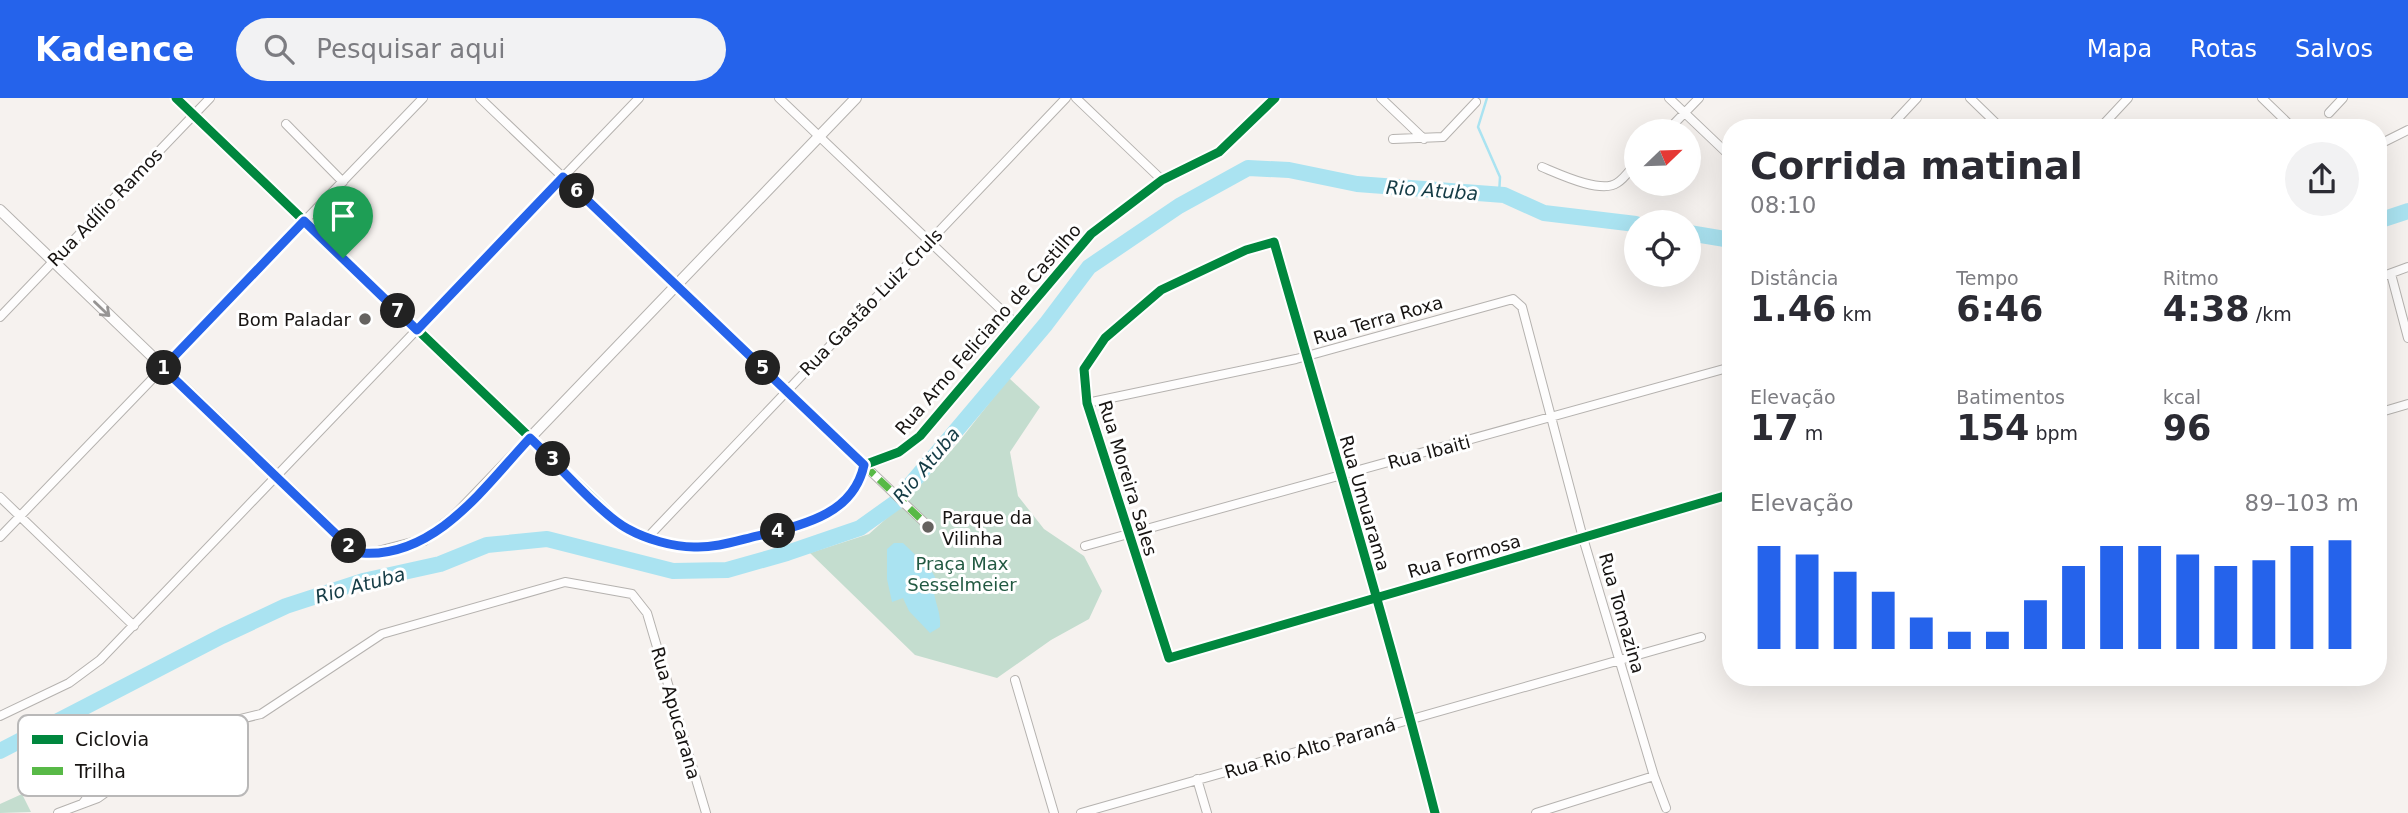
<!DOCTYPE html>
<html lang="pt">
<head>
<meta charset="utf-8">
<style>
  :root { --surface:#fff; --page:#f2f2f3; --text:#2b2b33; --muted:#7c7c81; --accent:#2563eb }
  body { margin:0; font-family:"DejaVu Sans",sans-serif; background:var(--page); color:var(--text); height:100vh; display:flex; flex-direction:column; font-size:26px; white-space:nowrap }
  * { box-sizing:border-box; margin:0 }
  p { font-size:23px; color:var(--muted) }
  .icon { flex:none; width:38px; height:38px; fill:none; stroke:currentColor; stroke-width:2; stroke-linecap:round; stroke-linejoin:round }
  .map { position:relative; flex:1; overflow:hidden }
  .details { position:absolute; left:1722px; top:21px; width:665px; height:567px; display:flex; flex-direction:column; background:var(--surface); border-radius:28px; box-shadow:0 7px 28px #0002 }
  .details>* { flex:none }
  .needle { width:46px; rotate:67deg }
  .tools { position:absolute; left:1624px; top:21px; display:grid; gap:14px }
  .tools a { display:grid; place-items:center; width:77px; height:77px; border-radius:50%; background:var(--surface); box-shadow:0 7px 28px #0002; font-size:35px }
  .pin { position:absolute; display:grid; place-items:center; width:60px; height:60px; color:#fff; margin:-72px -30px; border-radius:50% 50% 50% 0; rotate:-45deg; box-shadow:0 0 7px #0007 }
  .pin .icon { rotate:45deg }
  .km { position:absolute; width:35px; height:35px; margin:-18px; border-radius:50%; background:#222; color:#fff; font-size:19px; line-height:35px; text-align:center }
  .round { display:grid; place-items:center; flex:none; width:74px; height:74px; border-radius:37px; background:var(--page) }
  .headline { display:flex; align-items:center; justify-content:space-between; height:119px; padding:0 28px }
  h1 { font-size:38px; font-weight:700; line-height:52px }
  .metrics { display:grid; grid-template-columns:repeat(3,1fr); gap:10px; height:119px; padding:7px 28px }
  .metrics div { display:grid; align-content:center }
  .metrics b { font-size:35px; font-weight:700 }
  .metrics small { font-size:19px; font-weight:400 }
  .metrics p { font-size:19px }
  .chart { height:196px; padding:14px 28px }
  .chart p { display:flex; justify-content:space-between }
  .chart svg { width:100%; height:126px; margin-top:7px; stroke:var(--accent); stroke-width:6 }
  header { display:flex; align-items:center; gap:42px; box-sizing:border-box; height:98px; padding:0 35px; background:var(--accent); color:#fff }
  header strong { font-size:33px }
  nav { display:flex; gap:38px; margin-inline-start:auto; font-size:24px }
  .search { width:490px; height:63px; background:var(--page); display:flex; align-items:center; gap:18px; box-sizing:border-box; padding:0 24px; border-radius:38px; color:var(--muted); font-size:26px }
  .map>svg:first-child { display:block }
  .green { fill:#c4ddcf }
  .water { fill:#aae3f1 }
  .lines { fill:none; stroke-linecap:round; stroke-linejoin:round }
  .stream { stroke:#aae3f1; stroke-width:2.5 }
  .river { stroke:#aae3f1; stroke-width:16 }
  .minor-casing { stroke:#b5b2af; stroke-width:10 }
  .tertiary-casing { stroke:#b5b2af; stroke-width:12 }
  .minor { stroke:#fefdfd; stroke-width:8 }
  .tertiary { stroke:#fefdfd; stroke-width:10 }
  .quiet { stroke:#58b947; stroke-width:7; stroke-dasharray:14 7; stroke-linecap:butt }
  .cycleway-casing { stroke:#fff; stroke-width:13 }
  .cycleway { stroke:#00873e; stroke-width:9 }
  .oneway { stroke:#969493 }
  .route-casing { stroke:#fff; stroke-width:14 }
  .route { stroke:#2563eb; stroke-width:9 }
  .poi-dot { fill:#65625f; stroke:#fff; stroke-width:2.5 }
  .labels { text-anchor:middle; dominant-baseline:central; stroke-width:6; stroke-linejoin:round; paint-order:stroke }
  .street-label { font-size:18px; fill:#171412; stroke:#fff }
  .poi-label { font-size:18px; fill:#171412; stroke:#fff; text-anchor:end }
  .park-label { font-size:18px; fill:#225942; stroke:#fff }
  .water-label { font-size:19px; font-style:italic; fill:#143b45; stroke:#fff }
  .key { fill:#fff; stroke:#b9b8b8; stroke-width:2 }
  .key-label { font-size:19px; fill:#171412 }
</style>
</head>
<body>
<header>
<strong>Kadence</strong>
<div class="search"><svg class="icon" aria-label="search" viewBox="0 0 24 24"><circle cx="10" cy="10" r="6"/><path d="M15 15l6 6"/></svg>Pesquisar aqui</div>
<nav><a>Mapa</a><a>Rotas</a><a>Salvos</a></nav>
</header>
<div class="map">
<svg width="2408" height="715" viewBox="0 0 2408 715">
  <rect width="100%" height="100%" fill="#f6f2ef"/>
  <path class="green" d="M1009 280 1040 309 1010 354 1018 398 1044 431 1084 458 1102 493 1089 521 1051 542 997 580 915 557 810 455 869 436 907 402 957 346Z
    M22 696 31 714 0 715V706Z"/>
  <path class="water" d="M894 445H903L931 472 935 479C929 496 942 511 940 529L930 535 909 513 903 500 892 504 887 481V451Z"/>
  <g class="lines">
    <path class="stream" d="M1487 0 1478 29 1500 79 1499 97"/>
    <path class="river" d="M2378 123 2408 113
      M1689 135 1731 142
      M0 653 222 538 286 508 363 483 440 466 487 447 547 441 673 473 727 472 787 455 860 430 895 405 1046 226 1089 169 1179 108 1248 70 1289 72 1357 86 1504 97 1544 115 1636 126"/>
    <defs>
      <path id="minor" d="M176 0 622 428C640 439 668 448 689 449 711 451 733 444 753 439 799 428 853 419 864 367L899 354 920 338 1091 136 1162 82 1219 54 1275 0
        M480 0 927 427
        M779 0 1015 225
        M1076 0 1162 82
        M1381 0 1424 41
        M1669 0 1731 59
        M1970 0 2001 30
        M2262 0 2293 30
        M2329 15 2343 0
        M286 26 343 84
        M1889 30 1917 0
        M2100 30 2128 0
        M1667 33 1699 0
        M1393 41 1443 39 1476 4
        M2378 47 2408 32
        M1542 69C1559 76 1601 96 1617 85 1624 81 1630 72 1636 65
        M2391 176 2408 240
        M2378 180 2408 169
        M0 219 210 0
        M1087 305 1296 261 1513 201 1522 209 1583 440 1654 678 1666 710
        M2381 314 2408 306
        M0 399 134 528
        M0 439 423 0
        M648 439 1066 0
        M1085 448 1731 269
        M1015 582 1054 715
        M0 618 69 585 100 562 639 0
        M95 674a15 15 0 1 1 30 0a15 15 0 1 1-30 0Z
        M106 659 135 647 261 616 382 536 565 484 632 496 647 515 706 715
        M1197 681 1207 715
        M83 705 99 684
        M58 715 98 700 112 690
        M1081 715 1701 539
        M1435 715C1386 524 1328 334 1274 144L1246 152 1161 192 1105 240 1084 271 1087 305 1169 560C1355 506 1542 452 1728 397
        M1536 715 1654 678"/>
      <path id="tertiary" d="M0 112 342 441 358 454 374 455 424 442 455 418 856 0"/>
    </defs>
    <use href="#minor" class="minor-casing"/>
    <use href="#tertiary" class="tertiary-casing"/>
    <use href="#minor" class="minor"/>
    <use href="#tertiary" class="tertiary"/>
    <path class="quiet" d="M864 367 927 427"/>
    <defs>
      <path id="cycleway" d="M176 0 622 428C640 439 668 448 689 449 711 451 733 444 753 439 799 428 853 419 864 367L899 354 920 338 1091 136 1162 82 1219 54 1275 0
        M1435 715C1386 524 1328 334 1274 144L1246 152 1161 192 1105 240 1084 271 1087 305 1169 560C1355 506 1542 452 1728 397"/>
    </defs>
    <use href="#cycleway" class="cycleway-casing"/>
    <use href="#cycleway" class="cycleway"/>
  </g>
  <defs><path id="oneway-shaft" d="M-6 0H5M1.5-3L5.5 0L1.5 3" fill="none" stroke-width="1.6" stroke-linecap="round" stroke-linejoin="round" transform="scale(1.75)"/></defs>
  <use class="oneway" href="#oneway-shaft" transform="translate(102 211) rotate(44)"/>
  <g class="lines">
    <defs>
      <path id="route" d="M563 79 864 367C853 418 801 427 757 438 736 443 715 450 694 449 673 449 646 441 628 431 601 417 555 363 530 340 485 388 436 460 362 455L342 442 163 270 304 123 417 232Z"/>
    </defs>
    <use href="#route" class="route-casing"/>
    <use href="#route" class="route"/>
  </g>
  <g class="poi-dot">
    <circle cx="365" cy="221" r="7"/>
    <circle cx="928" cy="429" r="7"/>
  </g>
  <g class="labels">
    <g class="street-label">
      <text transform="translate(105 109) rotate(-46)">Rua Adílio Ramos</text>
      <text transform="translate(871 204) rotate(-46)">Rua Gastão Luiz Cruls</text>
      <text transform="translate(1378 222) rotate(-16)">Rua Terra Roxa</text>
      <text transform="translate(988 231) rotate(-49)">Rua Arno Feliciano de Castilho</text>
      <text transform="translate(1429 354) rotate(-15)">Rua Ibaiti</text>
      <text transform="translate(1128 380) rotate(73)">Rua Moreira Sales</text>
      <text transform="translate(1365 405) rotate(74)">Rua Umuarama</text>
      <text transform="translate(1464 458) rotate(-16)">Rua Formosa</text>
      <text transform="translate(1622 515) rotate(74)">Rua Tomazina</text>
      <text transform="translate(676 615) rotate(74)">Rua Apucarana</text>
      <text transform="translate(1310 650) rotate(-16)">Rua Rio Alto Paraná</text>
    </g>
    <g class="poi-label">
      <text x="351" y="221">Bom Paladar</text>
      <text x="942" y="419" text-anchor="start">Parque da<tspan x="942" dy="21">Vilinha</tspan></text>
    </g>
    <g class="park-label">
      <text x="962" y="465">Praça Max<tspan x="962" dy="21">Sesselmeier</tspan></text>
    </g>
    <g class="water-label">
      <text transform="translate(1432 92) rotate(4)">Rio Atuba</text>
      <text transform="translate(926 367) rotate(-50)">Rio Atuba</text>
      <text transform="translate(360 487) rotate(-15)">Rio Atuba</text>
    </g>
  </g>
  <rect x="18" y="617" width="230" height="81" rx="10" class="key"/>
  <rect x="32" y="637" width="31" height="9" fill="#00873e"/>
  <rect x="32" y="669" width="31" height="8" fill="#58b947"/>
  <g class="key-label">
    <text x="75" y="648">Ciclovia</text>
    <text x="75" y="680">Trilha</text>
  </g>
</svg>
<div class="tools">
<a><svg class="needle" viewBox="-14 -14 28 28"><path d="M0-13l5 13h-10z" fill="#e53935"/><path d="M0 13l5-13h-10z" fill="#7c7c81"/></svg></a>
<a><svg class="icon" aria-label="locate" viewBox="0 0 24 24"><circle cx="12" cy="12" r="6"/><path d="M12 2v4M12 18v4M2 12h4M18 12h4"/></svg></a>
</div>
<div class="pin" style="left:343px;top:160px;background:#1e9e55"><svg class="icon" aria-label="arrive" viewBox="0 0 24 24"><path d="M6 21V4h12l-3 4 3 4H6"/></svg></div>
<b class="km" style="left:164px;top:270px">1</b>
<b class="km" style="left:349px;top:448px">2</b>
<b class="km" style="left:553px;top:361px">3</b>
<b class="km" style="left:778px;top:433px">4</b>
<b class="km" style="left:763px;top:270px">5</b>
<b class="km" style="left:577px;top:93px">6</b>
<b class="km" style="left:398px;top:213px">7</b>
<section class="details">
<div class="headline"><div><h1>Corrida matinal</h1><p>08:10</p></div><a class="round"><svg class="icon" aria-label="share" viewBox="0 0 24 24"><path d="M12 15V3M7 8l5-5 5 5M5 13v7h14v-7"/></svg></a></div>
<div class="metrics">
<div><p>Distância</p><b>1.46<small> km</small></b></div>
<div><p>Tempo</p><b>6:46</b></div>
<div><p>Ritmo</p><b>4:38<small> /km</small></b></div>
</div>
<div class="metrics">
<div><p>Elevação</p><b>17<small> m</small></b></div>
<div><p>Batimentos</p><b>154<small> bpm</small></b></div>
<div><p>kcal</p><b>96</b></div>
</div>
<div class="chart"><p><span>Elevação</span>89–103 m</p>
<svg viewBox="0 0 160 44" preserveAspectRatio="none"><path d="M5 44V8M15 44V11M25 44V17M35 44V24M45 44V33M55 44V38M65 44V38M75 44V27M85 44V15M95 44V8M105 44V8M115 44V11M125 44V15M135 44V13M145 44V8M155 44V6"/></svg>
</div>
</section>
</div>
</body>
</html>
